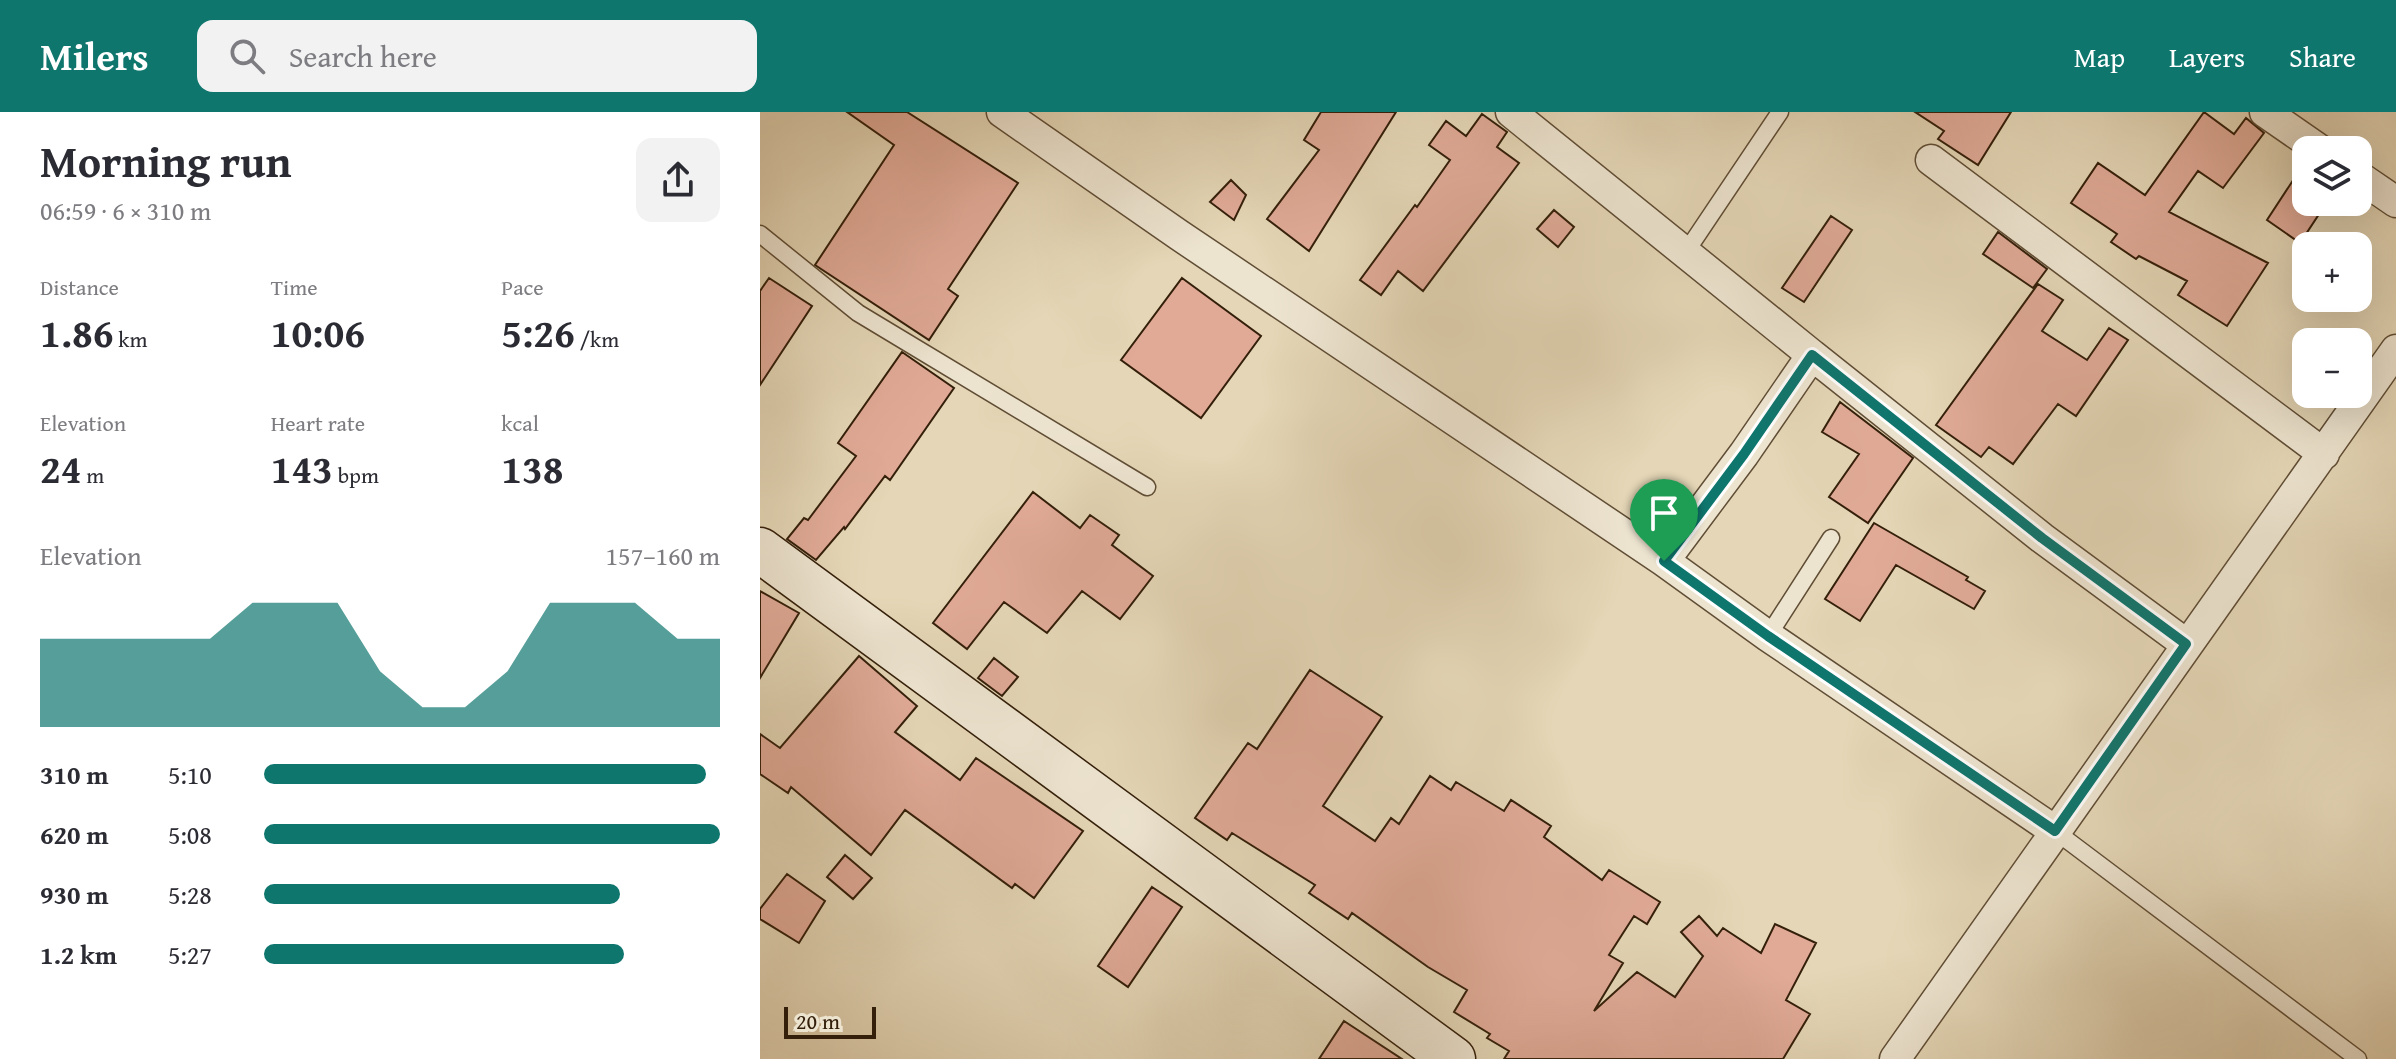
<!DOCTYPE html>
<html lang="en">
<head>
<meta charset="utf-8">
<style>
  :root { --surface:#fff; --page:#f2f2f3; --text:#2b2b33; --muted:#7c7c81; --accent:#0f766e }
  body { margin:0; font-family:"Gentium Book Plus",serif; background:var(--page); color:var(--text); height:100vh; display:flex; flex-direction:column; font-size:30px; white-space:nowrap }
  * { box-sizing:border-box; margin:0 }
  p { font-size:26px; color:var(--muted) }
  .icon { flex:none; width:44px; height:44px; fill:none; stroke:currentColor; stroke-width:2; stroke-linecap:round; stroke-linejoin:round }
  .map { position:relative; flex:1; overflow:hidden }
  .sheet { display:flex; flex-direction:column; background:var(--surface); width:760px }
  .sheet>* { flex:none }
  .fabs { position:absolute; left:1532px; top:24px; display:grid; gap:16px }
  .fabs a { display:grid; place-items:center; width:80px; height:80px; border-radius:16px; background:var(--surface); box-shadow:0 8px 32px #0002; font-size:40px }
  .scale { position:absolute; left:24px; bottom:20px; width:92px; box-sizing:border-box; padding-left:8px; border:4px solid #341f0a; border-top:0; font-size:22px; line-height:28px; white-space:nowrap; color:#341f0a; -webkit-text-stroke:6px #ede4d0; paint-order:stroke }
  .pin { position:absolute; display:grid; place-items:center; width:68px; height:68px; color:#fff; margin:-82px -34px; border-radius:50% 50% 50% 0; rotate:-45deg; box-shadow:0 0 8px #0007 }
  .pin .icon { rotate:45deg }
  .round { display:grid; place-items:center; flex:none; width:84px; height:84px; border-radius:16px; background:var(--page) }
  .headline { display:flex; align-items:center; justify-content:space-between; height:136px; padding:0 40px }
  h1 { font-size:44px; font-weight:800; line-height:60px }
  .metrics { display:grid; grid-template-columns:repeat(3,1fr); gap:12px; height:136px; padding:8px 40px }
  .metrics div { display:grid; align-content:center }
  .metrics b { font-size:40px; font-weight:800 }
  .metrics small { font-size:22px; font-weight:400 }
  .metrics p { font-size:22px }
  .chart { height:224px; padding:16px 40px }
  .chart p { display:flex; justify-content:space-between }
  .chart svg { width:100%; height:144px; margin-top:8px; fill:var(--accent); opacity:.7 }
  ul { padding:0 40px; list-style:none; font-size:26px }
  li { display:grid; grid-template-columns:128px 96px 1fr; align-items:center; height:60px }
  li i { height:20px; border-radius:10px; background:var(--accent) }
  header { display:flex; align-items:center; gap:48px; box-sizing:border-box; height:112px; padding:0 40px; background:var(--accent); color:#fff }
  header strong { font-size:38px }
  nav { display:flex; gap:44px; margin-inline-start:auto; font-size:28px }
  .search { width:560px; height:72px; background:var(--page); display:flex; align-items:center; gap:20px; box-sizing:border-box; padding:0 28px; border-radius:16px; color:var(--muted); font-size:30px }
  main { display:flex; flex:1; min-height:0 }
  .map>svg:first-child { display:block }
  .building { fill:#e0aa97; stroke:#341f0a; stroke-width:2 }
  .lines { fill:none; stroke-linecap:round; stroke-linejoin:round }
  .lane-casing { stroke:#604d35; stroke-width:19 }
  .street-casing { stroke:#604d35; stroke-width:33 }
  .secondary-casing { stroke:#341f0a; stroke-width:47 }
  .lane { stroke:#ede4d0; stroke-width:16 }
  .street { stroke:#ede4d0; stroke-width:30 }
  .secondary { stroke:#ede4d0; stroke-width:44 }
  .route-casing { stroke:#fff; stroke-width:16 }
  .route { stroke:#0f766e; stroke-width:10 }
</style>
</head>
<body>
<header>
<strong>Milers</strong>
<div class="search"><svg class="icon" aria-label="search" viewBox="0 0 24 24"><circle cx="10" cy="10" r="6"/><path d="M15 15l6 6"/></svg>Search here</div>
<nav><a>Map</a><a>Layers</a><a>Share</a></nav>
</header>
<main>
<section class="sheet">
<div class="headline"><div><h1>Morning run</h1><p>06:59 · 6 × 310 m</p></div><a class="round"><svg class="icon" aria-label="share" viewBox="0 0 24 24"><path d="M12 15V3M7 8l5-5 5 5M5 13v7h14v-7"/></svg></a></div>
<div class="metrics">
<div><p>Distance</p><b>1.86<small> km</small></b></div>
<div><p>Time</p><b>10:06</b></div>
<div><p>Pace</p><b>5:26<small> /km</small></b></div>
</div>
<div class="metrics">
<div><p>Elevation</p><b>24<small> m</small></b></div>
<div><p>Heart rate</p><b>143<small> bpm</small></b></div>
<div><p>kcal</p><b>138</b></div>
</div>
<div class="chart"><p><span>Elevation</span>157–160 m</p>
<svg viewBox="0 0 160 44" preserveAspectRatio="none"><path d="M0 44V17L10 17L20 17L30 17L40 17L50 6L60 6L70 6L80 27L90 38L100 38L110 27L120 6L130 6L140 6L150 17L160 17V44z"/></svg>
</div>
<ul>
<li><b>310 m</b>5:10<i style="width:97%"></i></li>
<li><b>620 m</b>5:08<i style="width:100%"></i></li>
<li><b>930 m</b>5:28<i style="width:78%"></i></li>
<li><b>1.2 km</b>5:27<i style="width:79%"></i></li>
</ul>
</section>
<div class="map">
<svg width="1636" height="947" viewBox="0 0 1636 947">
  <rect width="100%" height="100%" fill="#e4d6b6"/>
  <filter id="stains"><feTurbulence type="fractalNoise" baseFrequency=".0025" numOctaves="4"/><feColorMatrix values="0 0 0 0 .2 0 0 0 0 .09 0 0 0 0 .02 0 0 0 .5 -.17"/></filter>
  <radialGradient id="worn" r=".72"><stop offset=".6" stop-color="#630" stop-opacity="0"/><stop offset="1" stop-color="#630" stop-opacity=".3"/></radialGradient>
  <path class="building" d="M87 0H147L258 71 188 177 198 184 169 228 55 153 134 33Z
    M561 0H636L549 139 507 107 559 38 544 28Z
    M1155 0H1251L1218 53 1178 27 1184 19Z
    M1444 0 1474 22 1486 6 1504 21 1463 76 1438 59 1409 100 1508 151 1467 214 1418 183 1427 169 1379 144 1376 147 1351 130 1357 122 1311 91 1338 51 1385 83Z
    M722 2 747 20 737 35 759 51 663 179 638 159 621 183 600 168 655 93 657 95 690 48 669 33 686 9 706 24Z
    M1545 50 1546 90H1567L1540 131 1507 108Z
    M471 68 486 83 474 108 450 90Z
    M794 98 814 115 798 135 777 117Z
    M1071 104 1092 118 1044 190 1022 176Z
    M1238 120 1287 157 1273 176 1223 142Z
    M9 166 52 194 0 273V179Z
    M422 166 501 224 441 306 361 248Z
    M1278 172 1303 188 1282 219 1327 248 1349 216 1368 228 1316 304 1298 292 1253 352 1229 335 1221 345 1176 313Z
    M142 240 194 276 130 368 125 364 85 417 84 415 56 448 27 427 44 406 48 408 96 344 78 331Z
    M1080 290 1153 346 1108 411 1069 385 1099 342 1062 320Z
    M273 380 320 416 330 403 359 423 352 433 393 464 360 507 322 479 287 521 244 490 207 537 173 511Z
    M1114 411 1208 465 1206 468 1225 479 1214 497 1136 453 1100 509 1065 487Z
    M0 479 39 501 0 566Z
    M99 544 157 594 135 620 200 668 216 646 323 719 274 786 255 772 252 776 145 698 111 743 31 675 28 681 0 662V622L20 636Z
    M234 546 258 565 242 584 218 566Z
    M550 558 622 605 563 694 615 729 631 706 639 712 670 664 691 678 696 670 744 699 751 688 791 714 784 725 842 768 849 758 900 790 887 812 874 804 849 843 863 851 834 899 877 860 915 885 943 844 921 820 939 804 957 824 963 816 1001 841 1015 812 1056 831 1026 888 1050 902 1023 947H744L749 939 727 926 730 922 694 900 707 878 668 855 592 801 588 807 549 781 555 773 472 721 467 728 435 706 488 631 497 637Z
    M85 743 112 766 93 787 67 765Z
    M27 762 65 789 39 831 0 807V797Z
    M392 775 422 795 368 875 338 854Z
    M584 909 642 947H559Z"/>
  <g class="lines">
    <defs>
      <path id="lane" d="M0 122 98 201 387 375
        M926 140 1020 0
        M1008 524 1071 426
        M1295 719 1598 947"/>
      <path id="street" d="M242 0 419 123 904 449 1008 524 1295 719
        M751 0 1052 243
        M1505 0 1560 38
        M1171 48 1564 342
        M1598 64 1636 90
        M904 449 984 342 1052 243 1282 426 1426 532
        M1135 947 1636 238"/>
      <path id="secondary" d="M0 438 693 947"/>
    </defs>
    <use href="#lane" class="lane-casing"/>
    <use href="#street" class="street-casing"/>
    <use href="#secondary" class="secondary-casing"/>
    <use href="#lane" class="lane"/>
    <use href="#street" class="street"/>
    <use href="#secondary" class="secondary"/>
  </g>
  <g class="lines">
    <defs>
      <path id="route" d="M1052 243 1282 426 1426 532 1295 719 1008 524 904 449 984 342Z"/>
    </defs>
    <use href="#route" class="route-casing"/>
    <use href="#route" class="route"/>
  </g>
  <rect width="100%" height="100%" filter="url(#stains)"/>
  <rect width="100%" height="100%" fill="url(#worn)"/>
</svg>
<div class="fabs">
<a><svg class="icon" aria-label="layers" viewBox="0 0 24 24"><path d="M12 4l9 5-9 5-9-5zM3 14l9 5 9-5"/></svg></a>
<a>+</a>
<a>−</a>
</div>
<div class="scale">20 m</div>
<div class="pin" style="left:904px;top:449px;background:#1e9e55"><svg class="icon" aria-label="arrive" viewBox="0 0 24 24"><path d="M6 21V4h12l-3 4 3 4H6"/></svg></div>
</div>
</main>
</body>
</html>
